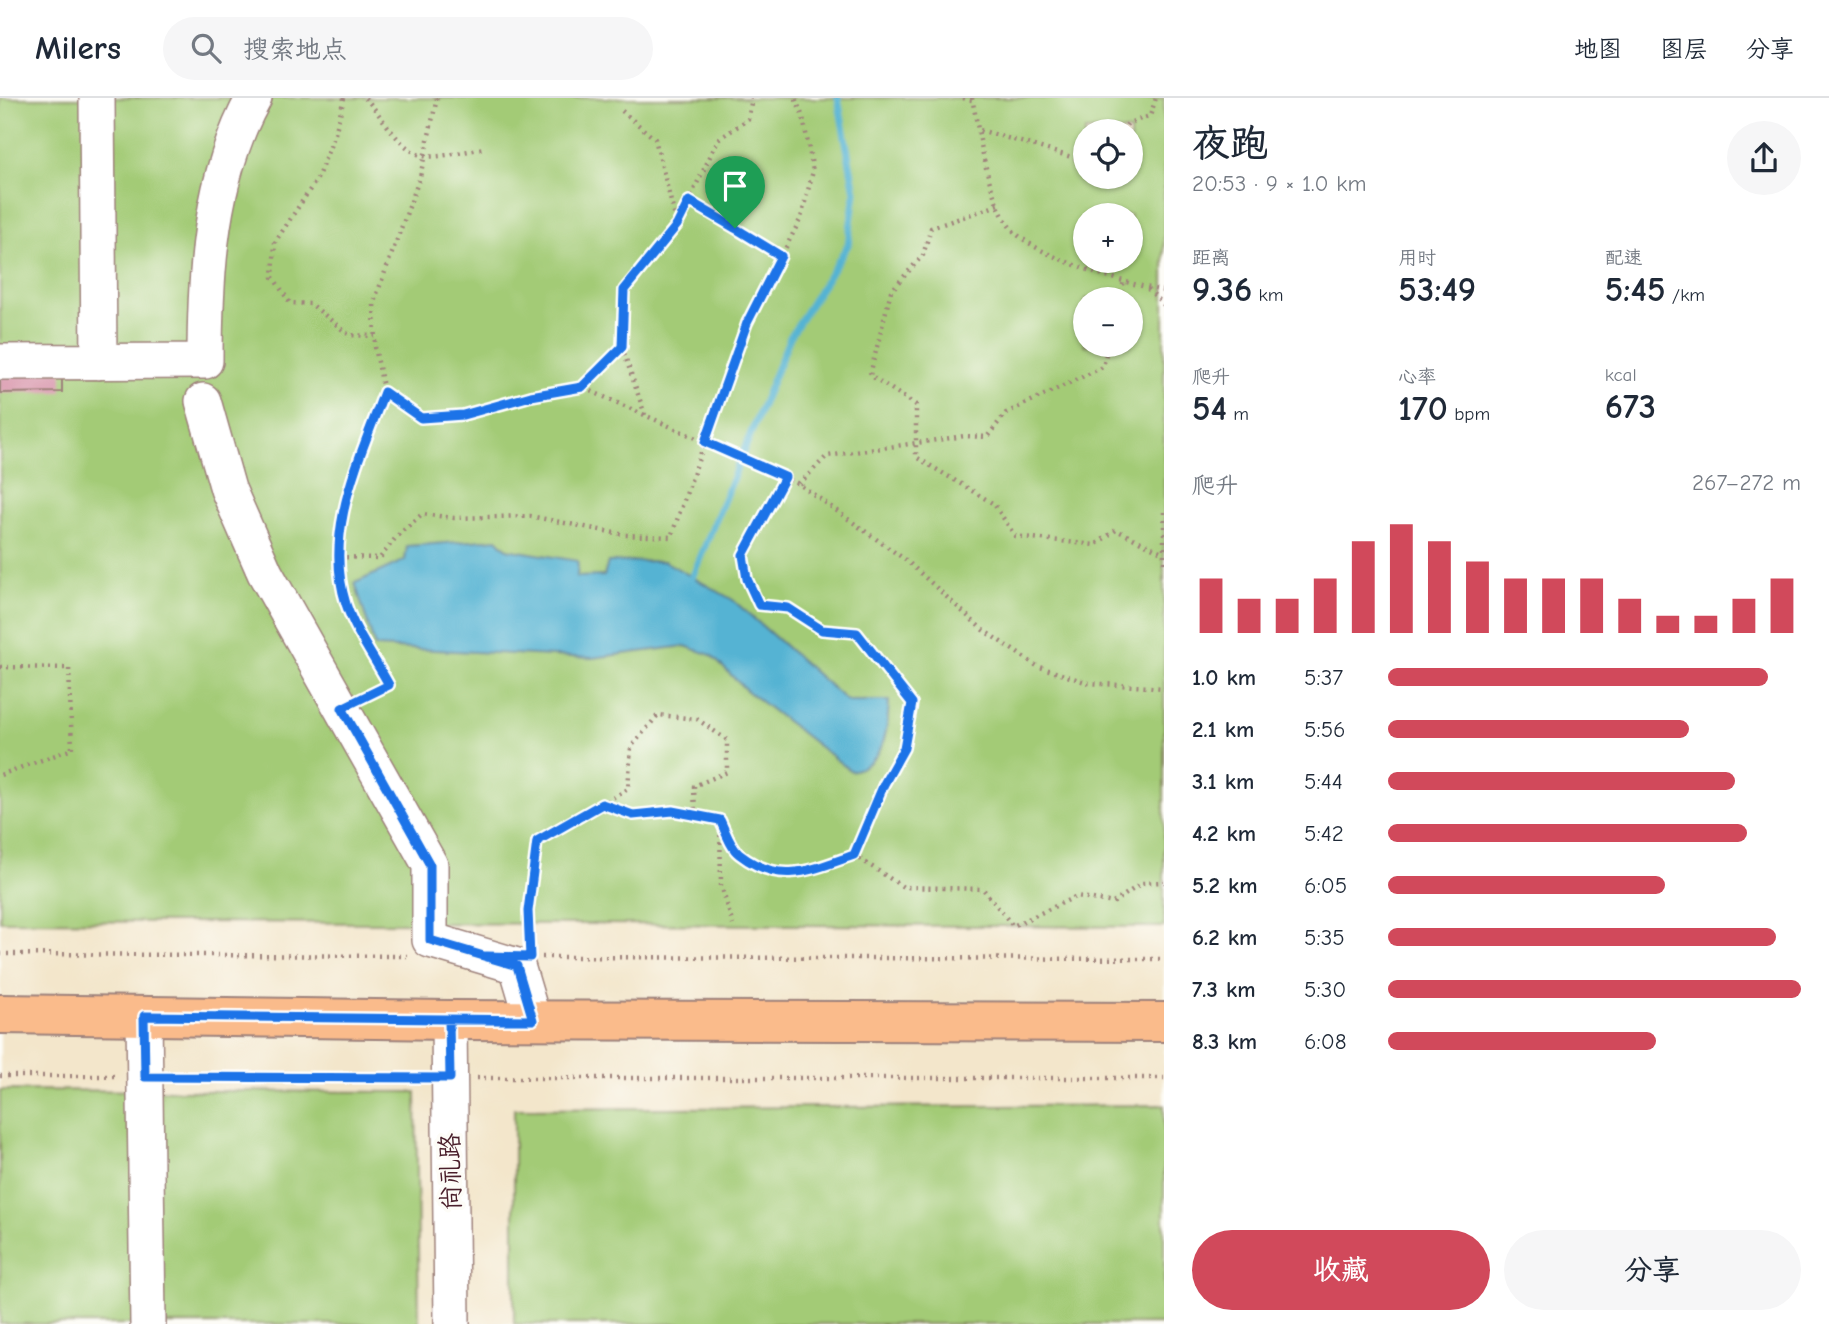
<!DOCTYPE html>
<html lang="zh">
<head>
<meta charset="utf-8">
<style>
  :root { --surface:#fff; --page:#f6f6f7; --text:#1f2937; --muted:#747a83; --line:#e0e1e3; --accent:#d1495b }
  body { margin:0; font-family:"Comic Neue","LXGW WenKai TC",sans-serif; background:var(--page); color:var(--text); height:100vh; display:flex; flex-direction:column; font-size:26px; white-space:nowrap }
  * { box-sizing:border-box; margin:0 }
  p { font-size:23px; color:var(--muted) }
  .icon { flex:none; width:38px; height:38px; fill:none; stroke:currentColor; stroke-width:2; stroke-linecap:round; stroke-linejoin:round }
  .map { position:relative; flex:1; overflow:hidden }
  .details { display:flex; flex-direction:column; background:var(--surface); width:665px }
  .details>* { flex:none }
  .fabs { position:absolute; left:1073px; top:21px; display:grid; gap:14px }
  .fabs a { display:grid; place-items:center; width:70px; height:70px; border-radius:50%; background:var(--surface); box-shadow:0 2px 5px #0004; font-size:35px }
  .pin { position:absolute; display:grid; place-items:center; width:60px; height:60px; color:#fff; margin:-72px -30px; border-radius:50% 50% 50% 0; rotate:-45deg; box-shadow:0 0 7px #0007 }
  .pin .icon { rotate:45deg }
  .round { display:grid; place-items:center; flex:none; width:74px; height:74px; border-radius:37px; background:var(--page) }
  .overview { display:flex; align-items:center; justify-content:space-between; height:119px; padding:0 28px }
  h1 { font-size:38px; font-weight:600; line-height:52px }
  .metrics { display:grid; grid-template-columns:repeat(3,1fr); gap:10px; height:119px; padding:7px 28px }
  .metrics div { display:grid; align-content:center }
  .metrics b { font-size:35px; font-weight:600 }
  .metrics small { font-size:19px; font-weight:400 }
  .metrics p { font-size:19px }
  .chart { height:196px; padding:14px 28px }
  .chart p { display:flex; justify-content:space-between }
  .chart svg { width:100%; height:126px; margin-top:7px; stroke:var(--accent); stroke-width:6 }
  .action { display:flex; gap:14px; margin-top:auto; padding:14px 28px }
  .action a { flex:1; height:80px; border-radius:42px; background:var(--accent); color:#fff; font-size:28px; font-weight:600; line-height:80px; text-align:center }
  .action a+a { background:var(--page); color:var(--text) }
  ul { padding:0 28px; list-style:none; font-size:23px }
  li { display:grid; grid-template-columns:112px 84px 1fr; align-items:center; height:52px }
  li i { height:18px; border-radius:9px; background:var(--accent) }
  header { display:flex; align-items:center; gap:42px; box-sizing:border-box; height:98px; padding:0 35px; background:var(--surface); border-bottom:2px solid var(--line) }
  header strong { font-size:33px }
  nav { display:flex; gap:38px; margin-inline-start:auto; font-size:24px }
  .search { width:490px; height:63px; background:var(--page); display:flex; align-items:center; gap:18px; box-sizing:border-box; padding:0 24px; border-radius:38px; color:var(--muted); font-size:26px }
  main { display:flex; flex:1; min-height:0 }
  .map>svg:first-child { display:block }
  .green { fill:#a3cb76; stroke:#767550; stroke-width:2; fill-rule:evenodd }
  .water { fill:#54b3d3; stroke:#4f697f; stroke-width:2 }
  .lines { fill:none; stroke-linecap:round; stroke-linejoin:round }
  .stream { stroke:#54b3d3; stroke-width:7 }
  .building { fill:#d58da6 }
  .minor-casing { stroke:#9e827b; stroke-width:38 }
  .major-casing { stroke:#9e827b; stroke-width:42 }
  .path { stroke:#9e827b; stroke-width:4.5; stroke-dasharray:2 5; stroke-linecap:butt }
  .minor { stroke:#fff; stroke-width:35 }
  .major { stroke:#fabb8b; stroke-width:38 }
  .route-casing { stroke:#fff; stroke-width:14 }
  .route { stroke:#1a73e8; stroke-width:9 }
  .labels { text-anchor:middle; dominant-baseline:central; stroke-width:7; stroke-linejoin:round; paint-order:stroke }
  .street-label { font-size:26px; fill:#4a1f2b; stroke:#fdfcf7 }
</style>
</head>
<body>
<header>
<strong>Milers</strong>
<div class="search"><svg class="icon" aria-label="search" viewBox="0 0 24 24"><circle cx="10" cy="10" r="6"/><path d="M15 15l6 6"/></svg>搜索地点</div>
<nav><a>地图</a><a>图层</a><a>分享</a></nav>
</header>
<main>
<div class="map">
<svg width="1164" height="1226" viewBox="0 0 1164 1226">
  <rect width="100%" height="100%" fill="#fdfcf7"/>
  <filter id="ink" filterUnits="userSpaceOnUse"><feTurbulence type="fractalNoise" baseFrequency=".0143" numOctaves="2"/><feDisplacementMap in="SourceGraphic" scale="14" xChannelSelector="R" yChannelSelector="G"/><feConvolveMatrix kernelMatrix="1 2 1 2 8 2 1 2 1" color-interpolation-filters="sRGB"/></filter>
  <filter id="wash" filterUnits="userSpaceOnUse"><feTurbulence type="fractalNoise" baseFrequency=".00686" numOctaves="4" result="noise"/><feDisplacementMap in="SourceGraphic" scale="28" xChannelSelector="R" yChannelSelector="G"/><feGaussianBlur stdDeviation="1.57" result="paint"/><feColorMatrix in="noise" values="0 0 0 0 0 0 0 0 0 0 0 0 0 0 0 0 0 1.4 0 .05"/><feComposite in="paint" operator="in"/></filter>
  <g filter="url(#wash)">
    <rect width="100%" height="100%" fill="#f3e6cb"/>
    <path class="green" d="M0 0H1164V829L0 823ZM1085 33H1130V79H1085ZM1085 117H1130V163H1085ZM1085 201H1130V247H1085Z
      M0 992 416 994 419 1226H0Z
      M1164 1007V1226H514V1011Z"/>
    <path class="water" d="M497 441 507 451 578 463 577 479 604 478 608 464 664 463 733 502 847 603H889C887 633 886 665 851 673L746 592 711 557 685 548 592 560 375 549 355 485 405 462 407 448Z"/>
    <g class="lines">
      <path class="stream" d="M692 480 790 239 848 147 855 94 838 0"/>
    </g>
    <g id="blocks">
      <path class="building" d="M0 273H62V294L0 295Z"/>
    </g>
  </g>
  <g filter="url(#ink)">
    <use href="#blocks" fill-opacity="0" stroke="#9e827b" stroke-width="2"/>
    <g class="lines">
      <defs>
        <path id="minor" d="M97 0 99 264
          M0 264 205 263C205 176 210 78 254 0
          M203 303 228 391 265 475 430 767V842L517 868 533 922
          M144 918 148 1226
          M449 922 452 1226"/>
        <path id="major" d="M0 916 449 922 1164 924"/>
      </defs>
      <use href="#minor" class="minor-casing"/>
      <use href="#major" class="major-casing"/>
      <path class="path" d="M344 0 335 36 317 81 275 144 273 179 290 205 311 206 349 237 375 238
        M365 0C382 17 400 53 424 58 437 61 470 52 485 50
        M437 0 420 79 374 204 375 249 384 294 420 320 463 317 531 298 582 289 799 386 907 463 983 532 1037 568 1088 585 1164 590
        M963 0 972 2
        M972 0C980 38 987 98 1010 129 1033 159 1127 186 1164 193
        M622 13 655 41 677 127
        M980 32 1085 63
        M1122 33 1128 25 1150 18 1156 0
        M689 103 781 158
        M998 107 931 130 923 157 891 193 870 277 916 307V359L994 406 1015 438 1095 447 1116 432 1162 454
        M1148 191 1164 207
        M1120 201 1124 182
        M582 289 622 249
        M645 317 622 249 624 193 677 127 718 42 748 21 752 0
        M799 386 827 358 965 338 987 339 1006 315 1103 269 1108 247
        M1164 414V467
        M339 459 380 460 397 438 422 416 454 420 530 418 625 437 671 439 747 225 801 120 813 73 803 19 795 0
        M0 569 69 570 72 651 0 677
        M365 599 389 587C375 561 355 534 346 506 323 433 360 362 384 294
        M602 706 633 717 673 713 720 722C725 732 730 749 739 756 780 788 811 773 854 757L884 686 904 650 912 605 857 535 822 532 788 510 759 507 747 481 743 456 785 379
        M720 723 721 787 733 827
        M854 757 903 789 983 791 1013 828 1077 798 1113 805 1142 785 1164 784
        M529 844 528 812 537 743 628 691 631 649 658 617 697 621 727 642V674L694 688 695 717
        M0 856 407 858
        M542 859 1164 861
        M0 978H118
        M172 979 423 980
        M477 980H1164"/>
      <use href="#minor" class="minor"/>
      <use href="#major" class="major"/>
    </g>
  </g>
  <g class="lines" filter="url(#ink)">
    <defs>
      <path id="route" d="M735 130 689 103 677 127 624 192 622 249 582 289 531 298 463 317 421 320 384 294C360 361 323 433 346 506 355 534 375 561 389 587L342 610 430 767V842L517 868 533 922H449L450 980 145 979 144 918 533 922 517 868 486 858 530 859 528 813 537 743 602 706 633 717 673 713 720 722C725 732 730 749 739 756 780 788 811 772 854 757L884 686 904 650 912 605 857 535 822 532 788 510 759 507 747 481 743 457 785 379 705 344 747 225 781 158 735 130"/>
    </defs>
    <use href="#route" class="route-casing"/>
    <use href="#route" class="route"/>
  </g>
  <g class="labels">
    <g class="street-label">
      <text transform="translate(451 1074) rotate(-91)">尚礼路</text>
    </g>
  </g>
</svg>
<div class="fabs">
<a><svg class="icon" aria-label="locate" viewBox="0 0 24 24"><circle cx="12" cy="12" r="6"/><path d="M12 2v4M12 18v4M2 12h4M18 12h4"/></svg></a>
<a>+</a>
<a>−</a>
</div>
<div class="pin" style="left:735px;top:130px;background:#1e9e55"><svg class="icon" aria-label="arrive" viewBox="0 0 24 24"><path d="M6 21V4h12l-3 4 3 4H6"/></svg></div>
</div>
<section class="details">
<div class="overview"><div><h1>夜跑</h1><p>20:53 · 9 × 1.0 km</p></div><a class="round"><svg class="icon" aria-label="share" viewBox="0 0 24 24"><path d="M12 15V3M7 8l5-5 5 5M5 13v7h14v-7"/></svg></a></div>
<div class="metrics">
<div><p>距离</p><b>9.36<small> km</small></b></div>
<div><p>用时</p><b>53:49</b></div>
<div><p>配速</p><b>5:45<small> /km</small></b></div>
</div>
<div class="metrics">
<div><p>爬升</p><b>54<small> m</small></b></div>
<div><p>心率</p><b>170<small> bpm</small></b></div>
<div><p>kcal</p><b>673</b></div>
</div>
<div class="chart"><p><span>爬升</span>267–272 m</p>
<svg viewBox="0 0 160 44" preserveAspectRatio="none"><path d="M5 44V25M15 44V32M25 44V32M35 44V25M45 44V12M55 44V6M65 44V12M75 44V19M85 44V25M95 44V25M105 44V25M115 44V32M125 44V38M135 44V38M145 44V32M155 44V25"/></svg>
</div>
<ul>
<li><b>1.0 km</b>5:37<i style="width:92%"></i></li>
<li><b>2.1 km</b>5:56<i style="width:73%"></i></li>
<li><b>3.1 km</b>5:44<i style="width:84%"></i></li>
<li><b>4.2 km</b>5:42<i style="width:87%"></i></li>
<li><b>5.2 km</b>6:05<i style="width:67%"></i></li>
<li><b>6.2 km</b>5:35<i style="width:94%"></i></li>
<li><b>7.3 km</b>5:30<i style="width:100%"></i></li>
<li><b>8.3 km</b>6:08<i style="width:65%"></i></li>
</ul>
<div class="action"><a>收藏</a><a>分享</a></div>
</section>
</main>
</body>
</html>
